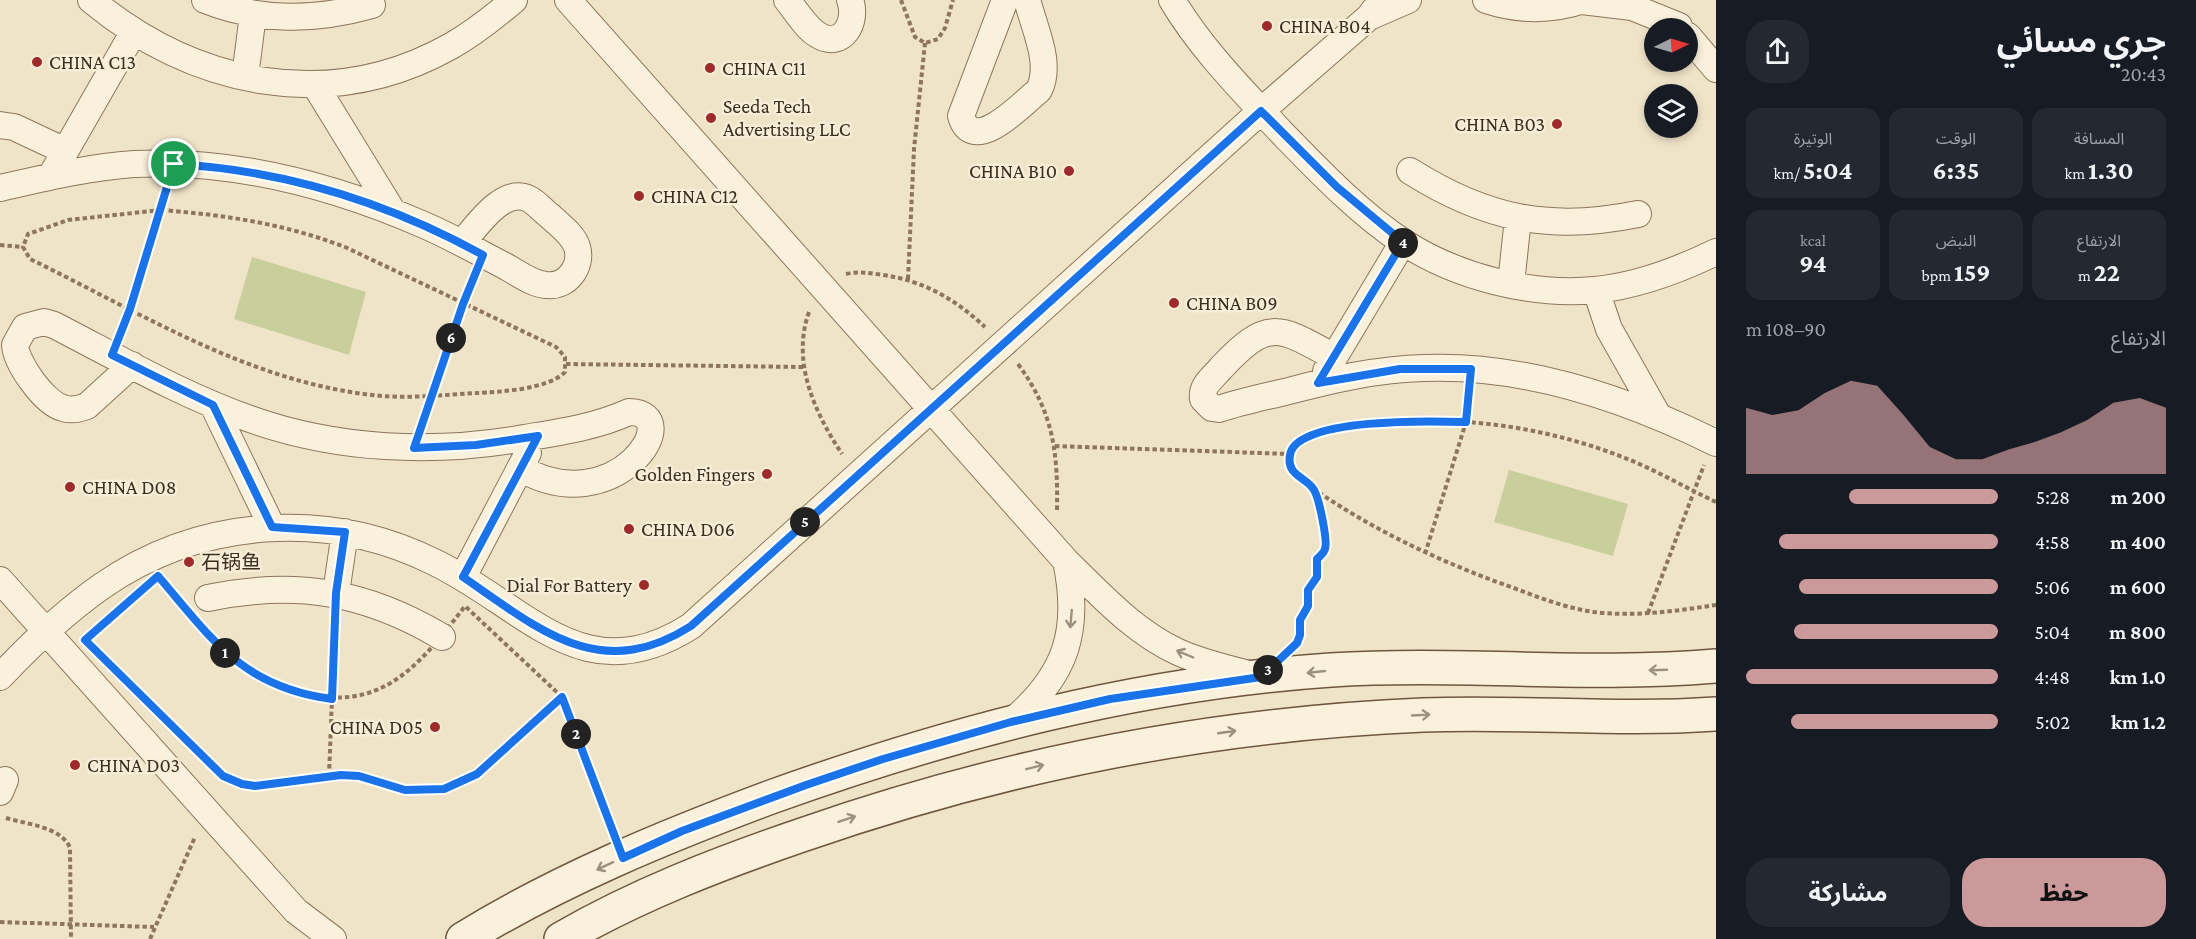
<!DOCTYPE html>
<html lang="ar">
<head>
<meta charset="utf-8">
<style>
  :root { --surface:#171b24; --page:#242831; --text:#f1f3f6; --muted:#9ea1a6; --accent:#cc999b }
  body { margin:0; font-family:"Crimson Pro","Noto Sans Arabic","Noto Sans SC",serif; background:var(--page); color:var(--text); direction:rtl; height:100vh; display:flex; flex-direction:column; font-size:22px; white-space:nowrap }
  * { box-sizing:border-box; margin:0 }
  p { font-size:20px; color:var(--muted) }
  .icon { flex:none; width:33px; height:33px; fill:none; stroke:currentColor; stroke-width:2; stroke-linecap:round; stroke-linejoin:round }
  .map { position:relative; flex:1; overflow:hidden; direction:ltr }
  .side { display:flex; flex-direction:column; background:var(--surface); width:480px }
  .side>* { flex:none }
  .needle { width:39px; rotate:85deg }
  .fabs { position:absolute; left:1644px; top:18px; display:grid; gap:12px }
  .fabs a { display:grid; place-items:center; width:54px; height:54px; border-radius:50%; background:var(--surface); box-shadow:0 3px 9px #0003; font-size:30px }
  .pin { position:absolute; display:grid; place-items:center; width:51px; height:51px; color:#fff; margin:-26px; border:3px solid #fff; border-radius:50%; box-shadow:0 2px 6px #0007 }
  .km { position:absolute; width:30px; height:30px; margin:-15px; border-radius:50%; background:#222; color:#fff; font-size:16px; line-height:30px; text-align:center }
  .round { display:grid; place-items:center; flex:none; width:63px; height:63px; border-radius:24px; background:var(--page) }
  .summary { display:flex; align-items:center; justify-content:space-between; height:102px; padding:0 30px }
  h1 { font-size:33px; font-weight:700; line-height:45px }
  .metrics { display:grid; grid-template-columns:repeat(3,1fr); gap:9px; height:102px; padding:6px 30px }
  .metrics div { display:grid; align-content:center; border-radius:15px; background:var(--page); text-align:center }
  .metrics b { font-size:26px; font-weight:700 }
  .metrics small { font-size:16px; font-weight:400 }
  .metrics p { font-size:16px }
  .chart { height:168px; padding:12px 30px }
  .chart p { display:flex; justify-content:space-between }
  .chart svg { width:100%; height:108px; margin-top:6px; fill:var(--accent); opacity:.7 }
  .primary-button { display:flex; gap:12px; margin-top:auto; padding:12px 30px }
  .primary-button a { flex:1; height:69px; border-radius:24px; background:var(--accent); color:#111; font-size:24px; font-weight:700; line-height:69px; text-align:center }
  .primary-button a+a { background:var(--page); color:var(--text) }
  ul { padding:0 30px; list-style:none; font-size:20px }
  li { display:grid; grid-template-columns:96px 72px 1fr; align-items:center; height:45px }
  li i { height:15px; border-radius:8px; background:var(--accent) }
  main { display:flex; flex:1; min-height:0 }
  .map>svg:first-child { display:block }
  .grass { fill:#c9cf9b }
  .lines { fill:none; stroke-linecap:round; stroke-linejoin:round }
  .street-casing { stroke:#8d765c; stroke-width:28 }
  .secondary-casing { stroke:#6f573f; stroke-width:36 }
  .path { stroke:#8d765c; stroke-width:4; stroke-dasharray:4.5 3; stroke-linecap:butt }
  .street { stroke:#faf1dc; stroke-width:26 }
  .secondary { stroke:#faf1dc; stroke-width:33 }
  .oneway { stroke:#9c907e }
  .route-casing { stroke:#fff; stroke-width:12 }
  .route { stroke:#1a73e8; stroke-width:8 }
  .poi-dot { fill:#9e2a2b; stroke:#f7eed8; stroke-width:2 }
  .labels { text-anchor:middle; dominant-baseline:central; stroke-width:5; stroke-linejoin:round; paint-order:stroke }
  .poi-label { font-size:20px; fill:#3d2e20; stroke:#f7eed8; text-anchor:start }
</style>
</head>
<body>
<main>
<section class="side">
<div class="summary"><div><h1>جري مسائي</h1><p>20:43</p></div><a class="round"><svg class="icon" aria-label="share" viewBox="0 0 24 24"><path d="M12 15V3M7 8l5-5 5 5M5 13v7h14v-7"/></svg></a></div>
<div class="metrics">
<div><p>المسافة</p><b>1.30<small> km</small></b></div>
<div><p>الوقت</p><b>6:35</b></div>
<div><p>الوتيرة</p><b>5:04<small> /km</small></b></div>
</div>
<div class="metrics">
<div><p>الارتفاع</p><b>22<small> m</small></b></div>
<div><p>النبض</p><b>159<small> bpm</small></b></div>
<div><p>kcal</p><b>94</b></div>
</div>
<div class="chart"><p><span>الارتفاع</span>90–108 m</p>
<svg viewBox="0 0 160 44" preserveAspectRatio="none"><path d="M0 44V17L10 20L20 18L30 11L40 6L50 8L60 20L70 33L80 38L90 38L100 34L110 31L120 27L130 22L140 15L150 13L160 17V44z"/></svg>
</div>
<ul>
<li><b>200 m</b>5:28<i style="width:59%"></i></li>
<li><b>400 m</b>4:58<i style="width:87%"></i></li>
<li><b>600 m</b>5:06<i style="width:79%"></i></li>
<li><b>800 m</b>5:04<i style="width:81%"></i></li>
<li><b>1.0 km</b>4:48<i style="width:100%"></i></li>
<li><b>1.2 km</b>5:02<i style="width:82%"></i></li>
</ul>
<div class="primary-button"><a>حفظ</a><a>مشاركة</a></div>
</section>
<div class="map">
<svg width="1716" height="939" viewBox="0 0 1716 939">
  <rect width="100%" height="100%" fill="#f0e4c8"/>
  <path class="grass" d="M252 257 366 292 349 355 234 319Z
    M1509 470 1628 504 1613 556 1494 522Z"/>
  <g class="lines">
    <defs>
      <path id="street" d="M91 0C195 86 330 114 451 46 474 33 494 17 514 0
        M205 0C261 22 315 21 372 5
        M568 0 1066 561C1100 594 1133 631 1178 652 1200 662 1225 668 1249 674
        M787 0C796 11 806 28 818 35 843 50 858 21 850 0
        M1005 0 961 116C973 157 1022 104 1039 90 1052 64 1035 30 1028 3
        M1172 0C1201 49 1243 91 1282 133 1319 171 1359 213 1403 242 1457 277 1531 296 1595 290 1636 286 1679 270 1716 252
        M1486 0C1519 11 1551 11 1584 0
        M1582 1 1632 7 1679 26
        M1369 17 1408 0
        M1688 36 1716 69
        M245 77 253 14
        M315 85 393 212
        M0 125 14 127 65 151
        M1410 171C1486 219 1550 232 1638 214
        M51 176 133 33
        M0 188C44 178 89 167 134 164 235 159 332 185 424 225 452 237 478 252 505 266 518 273 532 284 546 285 567 288 583 266 577 247 573 234 559 225 550 216 543 211 537 203 529 199 503 186 477 226 462 243
        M1511 284 1518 218
        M1596 290 1609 329 1657 414
        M1334 357C1278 326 1268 318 1221 368 1213 378 1201 385 1203 399L1212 408 1219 409C1240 402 1263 397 1285 392 1330 380 1377 369 1424 368 1525 364 1627 399 1716 443
        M132 365 87 406C79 409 71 411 63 408 44 403 16 363 15 345L25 327 44 322 54 325C118 358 182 395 250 419 337 450 434 454 524 438 560 432 596 427 629 412 689 412 615 524 520 468
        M1326 371 1403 242
        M213 405 272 527
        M463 577 528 453
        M0 580 296 911 333 939
        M336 593 345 532
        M208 598C295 580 365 591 442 637
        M0 677C31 644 65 612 102 586 200 518 327 509 434 562 526 606 583 695 691 626L1261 111 1369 17 1382 0
        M1011 722C1066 676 1081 631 1066 561
        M0 792 5 780"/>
      <path id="secondary" d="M463 939C559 880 666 836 771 797 952 732 1138 683 1331 670 1459 662 1588 677 1716 666
        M561 939C637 895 720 863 802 835 1003 765 1211 724 1423 715 1521 711 1618 721 1716 714"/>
    </defs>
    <use href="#street" class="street-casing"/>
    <use href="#secondary" class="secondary-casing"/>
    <path class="path" d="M901 0 915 37 925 43 938 39 945 28 953 0
      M161 210C226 215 285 224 345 247L556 347 565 357V372C549 389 500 392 477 393 443 395 407 399 372 395 248 381 141 313 30 259L23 247 28 234 68 220Z
      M0 245 23 247
      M846 274C859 271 870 273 883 275 924 281 955 299 985 327
      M908 279 914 149 925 43
      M809 312C791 362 815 413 842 454
      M121 332 167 188
      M566 364 804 367
      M1018 364C1054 413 1058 453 1057 512
      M423 421 474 279
      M1055 446 1290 454
      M1716 502C1686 488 1656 470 1625 458 1547 427 1458 414 1374 424 1350 427 1324 429 1302 438 1287 448 1286 463 1297 477 1362 525 1435 560 1511 587 1538 597 1565 608 1594 612 1634 617 1676 611 1716 605
      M1425 554 1466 422 1469 393
      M158 576C177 599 195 626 217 646 239 666 264 680 292 689 377 718 418 668 465 606L562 697 477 774 444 789 405 790 359 776 341 775 255 786 242 784 223 775 85 640Z
      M1648 613 1704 465
      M1295 644 1300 635V620L1308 606V590L1317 577V559C1334 541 1320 512 1315 490
      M562 697 613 831
      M329 776 335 621
      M6 818C26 824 62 827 70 848L71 939
      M0 922 154 927
      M150 939 195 837"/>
    <use href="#street" class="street"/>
    <use href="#secondary" class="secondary"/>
  </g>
  <defs><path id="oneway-shaft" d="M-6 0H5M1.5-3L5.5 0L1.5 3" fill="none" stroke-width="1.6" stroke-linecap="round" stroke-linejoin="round" transform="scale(1.5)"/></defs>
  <g class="oneway">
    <use href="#oneway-shaft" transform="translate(1071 619) rotate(95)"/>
    <use href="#oneway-shaft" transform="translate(1185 654) rotate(-157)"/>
    <use href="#oneway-shaft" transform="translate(1658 670) rotate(178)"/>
    <use href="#oneway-shaft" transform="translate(1316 672) rotate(174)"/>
    <use href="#oneway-shaft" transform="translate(1421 715) rotate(-3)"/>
    <use href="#oneway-shaft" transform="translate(1227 732) rotate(-8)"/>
    <use href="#oneway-shaft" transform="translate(1035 767) rotate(-14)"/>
    <use href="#oneway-shaft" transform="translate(847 819) rotate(-18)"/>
    <use href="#oneway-shaft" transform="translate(605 866) rotate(155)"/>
  </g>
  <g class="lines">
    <defs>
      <path id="route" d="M1261 111 1337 187 1403 242 1318 383 1400 369H1471L1466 422C1435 421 1295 417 1290 455 1286 476 1307 477 1314 490 1319 498 1328 541 1325 549 1324 553 1320 556 1317 559V577L1308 590V606L1300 620V635L1297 643 1261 677 1110 699 1011 722 883 759 806 785 682 831 623 858 562 697 477 774 444 789 405 790 359 776 341 775 255 786 242 784 223 776 85 640 158 576C212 639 242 687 332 699L336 593 345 532 272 527 213 405 112 355 130 309 174 164C283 170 387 202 483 255L463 304 414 448 476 445 538 436 463 577C540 630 600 684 691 626Z"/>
    </defs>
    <use href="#route" class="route-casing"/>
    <use href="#route" class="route"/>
  </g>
  <g class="poi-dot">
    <circle cx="1267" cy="26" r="6"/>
    <circle cx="37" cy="62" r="6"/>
    <circle cx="710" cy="68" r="6"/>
    <circle cx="711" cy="118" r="6"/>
    <circle cx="1557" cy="124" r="6"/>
    <circle cx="1069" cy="171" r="6"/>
    <circle cx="639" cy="196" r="6"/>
    <circle cx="1174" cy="303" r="6"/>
    <circle cx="767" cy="474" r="6"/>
    <circle cx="70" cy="487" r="6"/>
    <circle cx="629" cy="529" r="6"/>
    <circle cx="189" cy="562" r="6"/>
    <circle cx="644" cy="585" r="6"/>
    <circle cx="435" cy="727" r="6"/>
    <circle cx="75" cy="765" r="6"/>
  </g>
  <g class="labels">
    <g class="poi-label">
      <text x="1279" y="26">CHINA B04</text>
      <text x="49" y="62">CHINA C13</text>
      <text x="722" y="68">CHINA C11</text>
      <text x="723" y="106">Seeda Tech<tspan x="723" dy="23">Advertising LLC</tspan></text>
      <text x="1545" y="124" text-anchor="end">CHINA B03</text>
      <text x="1057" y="171" text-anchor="end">CHINA B10</text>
      <text x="651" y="196">CHINA C12</text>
      <text x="1186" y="303">CHINA B09</text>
      <text x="755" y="474" text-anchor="end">Golden Fingers</text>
      <text x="82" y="487">CHINA D08</text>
      <text x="641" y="529">CHINA D06</text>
      <text x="201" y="562">石锅鱼</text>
      <text x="632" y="585" text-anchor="end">Dial For Battery</text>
      <text x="423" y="727" text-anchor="end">CHINA D05</text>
      <text x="87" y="765">CHINA D03</text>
    </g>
  </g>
</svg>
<div class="fabs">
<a><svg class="needle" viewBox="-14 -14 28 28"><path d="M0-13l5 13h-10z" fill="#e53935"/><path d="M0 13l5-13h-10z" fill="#9ea1a6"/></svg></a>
<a><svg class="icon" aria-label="layers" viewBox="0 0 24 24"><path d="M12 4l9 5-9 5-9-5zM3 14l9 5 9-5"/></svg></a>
</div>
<div class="pin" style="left:174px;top:164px;background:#1e9e55"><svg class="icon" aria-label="arrive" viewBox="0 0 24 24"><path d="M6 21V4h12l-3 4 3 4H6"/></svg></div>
<b class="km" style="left:225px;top:653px">1</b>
<b class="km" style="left:576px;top:734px">2</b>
<b class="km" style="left:1268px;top:670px">3</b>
<b class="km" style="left:1403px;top:243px">4</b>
<b class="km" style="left:805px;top:522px">5</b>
<b class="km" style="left:451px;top:338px">6</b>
</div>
</main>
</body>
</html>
